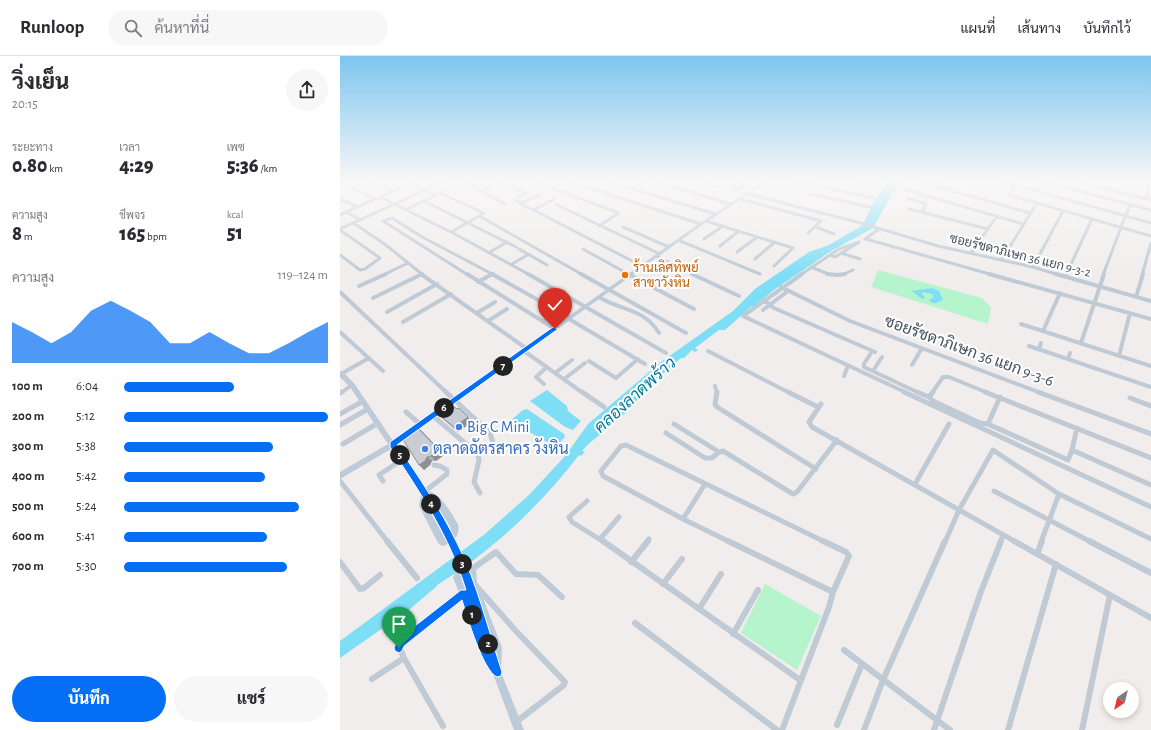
<!DOCTYPE html>
<html lang="th">
<head>
<meta charset="utf-8">
<style>
  :root { --surface:#fff; --page:#f7f7f7; --text:#2b2b33; --muted:#7c7c81; --line:#e1e1e2; --accent:#046ff4 }
  body { margin:0; font-family:"Alegreya Sans",Sarabun,sans-serif; background:var(--page); color:var(--text); height:100vh; display:flex; flex-direction:column; font-size:15px; white-space:nowrap }
  * { box-sizing:border-box; margin:0 }
  p { font-size:13px; color:var(--muted) }
  .icon { flex:none; width:22px; height:22px; fill:none; stroke:currentColor; stroke-width:2; stroke-linecap:round; stroke-linejoin:round }
  .map { position:relative; flex:1; overflow:hidden }
  .sheet { display:flex; flex-direction:column; background:var(--surface); width:340px }
  .sheet>* { flex:none }
  .needle { width:26px; rotate:215deg }
  .tools { position:absolute; left:763px; top:626px; display:grid; gap:8px }
  .tools a { display:grid; place-items:center; width:36px; height:36px; border-radius:50%; background:var(--surface); box-shadow:0 2px 6px #0003; font-size:20px }
  .pin { position:absolute; display:grid; place-items:center; width:34px; height:34px; color:#fff; margin:-41px -17px; border-radius:50% 50% 50% 0; rotate:-45deg; box-shadow:0 0 4px #0007 }
  .pin .icon { rotate:45deg }
  .km { position:absolute; width:20px; height:20px; margin:-10px; border-radius:50%; background:#222; color:#fff; font-size:11px; line-height:20px; text-align:center }
  .round { display:grid; place-items:center; flex:none; width:42px; height:42px; border-radius:21px; background:var(--page) }
  .summary { display:flex; align-items:center; justify-content:space-between; height:68px; padding:0 12px }
  h1 { font-size:22px; font-weight:800; line-height:30px }
  .stats { display:grid; grid-template-columns:repeat(3,1fr); gap:6px; height:68px; padding:4px 12px }
  .stats div { display:grid; align-content:center }
  .stats b { font-size:20px; font-weight:800 }
  .stats small { font-size:11px; font-weight:400 }
  .stats p { font-size:11px }
  .chart { height:112px; padding:8px 12px }
  .chart p { display:flex; justify-content:space-between }
  .chart svg { width:100%; height:72px; margin-top:4px; fill:var(--accent); opacity:.7 }
  .action { display:flex; gap:8px; margin-top:auto; padding:8px 12px }
  .action a { flex:1; height:46px; border-radius:24px; background:var(--accent); color:#fff; font-size:16px; font-weight:800; line-height:46px; text-align:center }
  .action a+a { background:var(--page); color:var(--text) }
  ul { padding:0 12px; list-style:none; font-size:13px }
  li { display:grid; grid-template-columns:64px 48px 1fr; align-items:center; height:30px }
  li i { height:10px; border-radius:5px; background:var(--accent) }
  header { display:flex; align-items:center; gap:24px; box-sizing:border-box; height:56px; padding:0 20px; background:var(--surface); border-bottom:1px solid var(--line) }
  header strong { font-size:19px }
  nav { display:flex; gap:22px; margin-inline-start:auto; font-size:14px }
  .search { width:280px; height:36px; background:var(--page); display:flex; align-items:center; gap:10px; box-sizing:border-box; padding:0 14px; border-radius:22px; color:var(--muted); font-size:15px }
  main { display:flex; flex:1; min-height:0 }
  .map>svg:first-child { display:block }
  .commercial { fill:#fef6e4 }
  .green { fill:#b6f4cd }
  .water { fill:#7edef6 }
  .lines { fill:none; stroke-linecap:round; stroke-linejoin:round }
  .street-far3 { stroke:#bfcad5; stroke-width:3 }
  .street-far2 { stroke:#bfcad5; stroke-width:4 }
  .street-far1 { stroke:#bfcad5; stroke-width:5 }
  .street { stroke:#bfcad5; stroke-width:6 }
  .secondary { fill:#bdcbd9; fill-rule:evenodd }
  .secondary-bridge-far1 { stroke:#bdcbd9; stroke-width:6 }
  .secondary-bridge { stroke:#bdcbd9; stroke-width:8 }
  .wall { fill:#adafb6 }
  .shaded-wall { fill:#8d8f94 }
  .building { fill:#c9ccd4; stroke:#8d8f94 }
  .route { fill:#046ff4; stroke:#fff }
  .food-dot { fill:#e8710a; stroke:#fff; stroke-width:1.5 }
  .shop-dot { fill:#3f7fe0; stroke:#fff; stroke-width:1.5 }
  .labels { text-anchor:middle; dominant-baseline:central; stroke-width:4; stroke-linejoin:round; paint-order:stroke }
  .far-street-label { font-size:13px; fill:#43515d; stroke:#fff }
  .far-food-label { font-size:13px; fill:#c56008; stroke:#fff; text-anchor:start }
  .street-label { font-size:16px; fill:#43515d; stroke:#fff }
  .shop-label { font-size:16px; fill:#366cbe; stroke:#fff; text-anchor:start }
  .water-label { font-size:17px; font-style:italic; fill:#037d9c; stroke:#fff }
</style>
</head>
<body>
<header>
<strong>Runloop</strong>
<div class="search"><svg class="icon" aria-label="search" viewBox="0 0 24 24"><circle cx="10" cy="10" r="6"/><path d="M15 15l6 6"/></svg>ค้นหาที่นี่</div>
<nav><a>แผนที่</a><a>เส้นทาง</a><a>บันทึกไว้</a></nav>
</header>
<main>
<section class="sheet">
<div class="summary"><div><h1>วิ่งเย็น</h1><p>20:15</p></div><a class="round"><svg class="icon" aria-label="share" viewBox="0 0 24 24"><path d="M12 15V3M7 8l5-5 5 5M5 13v7h14v-7"/></svg></a></div>
<div class="stats">
<div><p>ระยะทาง</p><b>0.80<small> km</small></b></div>
<div><p>เวลา</p><b>4:29</b></div>
<div><p>เพซ</p><b>5:36<small> /km</small></b></div>
</div>
<div class="stats">
<div><p>ความสูง</p><b>8<small> m</small></b></div>
<div><p>ชีพจร</p><b>165<small> bpm</small></b></div>
<div><p>kcal</p><b>51</b></div>
</div>
<div class="chart"><p><span>ความสูง</span>119–124 m</p>
<svg viewBox="0 0 160 44" preserveAspectRatio="none"><path d="M0 44V19L10 25L20 32L30 25L40 12L50 6L60 12L70 19L80 32L90 32L100 25L110 32L120 38L130 38L140 32L150 25L160 19V44z"/></svg>
</div>
<ul>
<li><b>100 m</b>6:04<i style="width:54%"></i></li>
<li><b>200 m</b>5:12<i style="width:100%"></i></li>
<li><b>300 m</b>5:38<i style="width:73%"></i></li>
<li><b>400 m</b>5:42<i style="width:69%"></i></li>
<li><b>500 m</b>5:24<i style="width:86%"></i></li>
<li><b>600 m</b>5:41<i style="width:70%"></i></li>
<li><b>700 m</b>5:30<i style="width:80%"></i></li>
</ul>
<div class="action"><a>บันทึก</a><a>แชร์</a></div>
</section>
<div class="map">
<svg width="811" height="674" viewBox="0 0 811 674">
  <rect width="100%" height="100%" fill="#f1eded"/>
  <path class="commercial" d="M356 125H424L404 137Z
    M429 125H451L459 126 454 133 426 127Z"/>
  <path class="green" d="M538 214 642 242 651 252 648 268 531 231Z
    M425 528 481 560 457 614 401 577Z"/>
  <path class="water" d="M550 125H566L552 138 533 172 491 195 434 234 413 251 412 250 385 274H379L355 292 358 294 355 296 352 294 344 302H341L304 334 305 335 298 343 284 354 287 356 274 365 273 364 268 368 270 370C261 379 250 385 242 395L245 396 241 400 239 399C200 450 151 496 97 529V530L70 553 0 602V585L145 478 190 438 226 399 248 368 321 306 393 255 415 233 469 196 489 189 523 169 535 143Z
    M592 232 599 235 603 244 596 247H592L589 244 594 241 592 238 583 236 582 238 585 242 582 243 572 235Z
    M207 334 227 350 228 355 241 365 233 374 225 371 190 345Z
    M187 353 224 378 225 381 216 390 212 389 170 365 183 354Z"/>
  <g class="lines">
    <path class="street-far3" d="M30 125 54 135
      M123 125 165 148
      M193 125 200 128
      M227 125 361 168
      M266 125 376 158
      M453 125 534 142
      M514 125 539 128
      M578 125 690 157
      M661 125 811 167
      M677 125 669 139 811 180
      M701 125 811 154
      M735 125 811 144
      M0 126 35 143
      M161 126 186 137
      M69 128 95 139
      M129 128 136 125
      M321 128 391 148
      M204 129 279 157
      M300 129 305 125
      M596 130 601 125
      M566 134 683 168
      M142 135 162 125
      M100 137 144 157 111 176
      M407 138 521 167 598 190 693 211 719 219
      M470 138 530 151
      M40 141 113 177 190 219
      M178 141 186 137
      M568 142 586 148 582 156
      M0 143 18 151
      M400 143 481 165 468 177
      M807 143 808 125
      M84 145 176 191
      M176 145 302 210
      M181 147 201 138
      M217 149 320 198
      M67 153 109 133
      M569 153 648 173
      M193 154 214 143
      M6 156 21 164
      M0 159 76 125
      M141 161 243 219
      M43 165 52 162 84 182 154 219
      M43 165 128 219
      M366 165 453 192 434 210
      M15 168 46 189 83 219
      M259 170 279 157
      M283 171 329 191
      M476 171 494 178
      M0 173 105 125
      M0 174 40 202 25 213 20 214 0 199
      M364 183 383 170
      M525 183 539 173
      M526 183 653 219
      M338 184 420 218
      M380 190 399 175
      M179 193 207 209
      M243 193 290 219
      M150 196 167 186
      M397 196 417 181
      M501 197 520 203
      M631 197 657 160
      M490 199 495 201 518 187
      M316 200 354 219
      M415 203 435 186
      M662 203 697 147
      M172 208 189 198
      M715 210 728 214
      M471 211 491 219
      M693 211 723 155
      M43 219 68 207
      M150 219 153 217
      M460 219 499 193 519 186
      M502 219 513 214
      M726 219 752 163
      M763 219 790 148
      M802 219 811 187"/>
    <path class="street-far2" d="M81 218 187 293
      M127 218 215 273
      M152 218 230 262
      M188 218 326 297
      M241 218 346 277
      M288 218 354 253
      M352 218 399 240
      M462 218 403 260 567 337
      M487 218 497 219 505 218
      M649 218 811 263
      M716 218 811 245
      M725 220 726 218
      M138 226 152 218
      M19 230 46 218
      M441 231 510 265 701 337
      M0 236 107 337
      M259 241C281 255 304 252 319 277
      M796 241 803 218
      M33 242 82 218
      M424 244 434 252 535 296
      M423 254 448 235
      M47 256 97 228
      M137 257 155 246
      M229 263 305 308
      M148 265 167 253
      M63 266 111 238
      M203 266 218 255
      M681 268 811 310
      M703 275 720 237
      M0 276 43 315
      M741 287 764 218
      M689 290 811 331
      M699 293 701 287
      M184 295 243 337
      M368 295 450 337
      M531 297 524 308V311L579 337
      M779 300 790 257
      M728 303 730 297
      M249 305 276 322 298 303
      M572 309 582 292
      M533 315 542 301
      M215 317 232 304
      M1 318 29 302
      M504 320 508 310
      M224 323 245 307
      M204 328 196 321 207 311
      M375 330 377 337
      M1 337 12 329
      M592 337 603 321H609L648 337"/>
    <path class="street-far1" d="M106 336 150 377 154 390
      M242 336 264 351
      M377 336 375 348 377 351 476 413
      M448 336 478 351
      M564 336 811 451
      M577 336 589 341 593 345 640 367 648 368 728 404 732 394
      M645 336 811 402
      M698 336 811 378
      M0 337 2 336
      M589 341 593 336
      M790 342 811 350
      M481 348 469 366 472 371 676 486
      M66 356 81 369
      M0 358 23 345
      M93 360 138 398 139 404 134 426 140 437
      M334 368 379 396
      M648 368 660 341
      M0 369 28 353
      M737 372 732 394 811 429
      M326 377 365 402H372L379 396 383 395 453 438 457 436 497 384
      M3 388 38 367
      M0 425 48 486
      M43 425 39 419 63 403
      M575 428 609 368
      M654 435 751 486
      M84 436 107 418V414L100 410 94 409
      M247 445 229 461 232 466 264 486
      M343 463 365 428
      M260 483 279 461
      M307 486 309 483
      M390 486 343 463 263 420 261 415 281 390 286 389 485 486
      M605 486 619 454 653 394 719 438 811 483
      M660 486 663 479
      M701 486 719 438"/>
    <path class="street" d="M47 485 77 522
      M263 485 460 624
      M388 485 493 536
      M483 485 506 496 509 500 493 536
      M674 485 811 562
      M749 485 811 517
      M697 498 702 485
      M0 506 20 533 24 532 40 519
      M291 506 308 485
      M132 513 156 496 176 518 198 519 222 541
      M323 528 342 503
      M137 531 175 574 225 626 224 629 176 666
      M359 553 381 518
      M295 567 437 674
      M393 578 418 534
      M504 594 610 674
      M32 623 64 602
      M497 669 522 608
      M103 670 64 602 59 590 124 537
      M442 674 489 551 493 536
      M524 674 543 624 605 485
      M594 674 640 538 661 485
      M668 674 716 508
      M742 674 770 539"/>
    <path class="secondary" d="M353 125H358L406 137 425 125H429L362 169 56 389 86 434C102 438 110 456 118 468 121 479 113 487 103 490L100 489 97 485 79 450 81 438 51 393 0 423V416L48 388 10 331 0 321V315H2L14 327 53 385 360 167 404 138ZM90 443 99 453 111 472 110 476 105 482 103 479 87 450V444Z
      M132 509 135 510 136 513 137 526 162 592 161 616 184 674H174L153 618 142 599 113 521 116 516ZM128 519 129 526 154 592 153 602 149 596 121 522Z"/>
    <path class="secondary-bridge-far1" d="M87 441 112 486"/>
    <path class="secondary-bridge" d="M112 485 121 505 153 604"/>
  </g>
  <path class="wall" d="M363 125H375L373 127Z
    M393 130 404 131 399 134 393 132Z
    M117 353 128 361 132 366 118 376 104 364 99 359Z
    M77 371 104 399 96 405H92L90 409 84 414Z"/>
  <path class="shaded-wall" d="M404 128V131L399 134V131Z
    M128 361 132 366 118 376 114 371Z
    M77 371 83 376 104 399 96 405 91 400Z
    M87 401 92 405 90 409 84 414 79 409Z"/>
  <path class="building" d="M397 126 404 128 399 131 393 130Z
    M113 350 117 353 119 352 128 361 114 371 99 359Z
    M77 371 99 394 91 400 87 401 85 405 79 409 62 382Z"/>
  <linearGradient id="sky" x2="0" y2="1"><stop stop-color="#7dc5ee"/><stop offset="0.57" stop-color="#f9f7f7"/><stop offset="1" stop-color="#f9f7f7" stop-opacity="0"/></linearGradient>
  <rect width="811" height="219" fill="url(#sky)"/>
  <path class="route" d="M213 271 218 273 57 389C79 421 101 454 118 489 137 527 149 576 162 616L161 620 157 621C143 615 127 560 122 544L64 590 62 595 59 597 55 595 54 592 57 584 121 534H126C110 481 80 436 50 391V386Z"/>
  <circle class="food-dot" cx="285" cy="219" r="4"/>
  <g class="shop-dot">
    <circle cx="119" cy="371" r="4"/>
    <circle cx="85" cy="393" r="4"/>
  </g>
  <g class="labels">
    <g class="far-street-label">
      <text transform="translate(680 200) rotate(14)">ซอยรัชดาภิเษก 36 แยก 9-3-2</text>
    </g>
    <g class="far-food-label">
      <text x="293" y="212">ร้านเลิศทิพย์<tspan x="293" dy="15">สาขาวังหิน</tspan></text>
    </g>
    <g class="street-label">
      <text transform="translate(629 295) rotate(20)">ซอยรัชดาภิเษก 36 แยก 9-3-6</text>
    </g>
    <g class="shop-label">
      <text x="127" y="371">Big C Mini</text>
      <text x="93" y="393">ตลาดฉัตรสาคร วังหิน</text>
    </g>
    <g class="water-label">
      <text transform="translate(295 339) rotate(-42)">คลองลาดพร้าว</text>
    </g>
  </g>
</svg>
<div class="tools">
<a><svg class="needle" viewBox="-14 -14 28 28"><path d="M0-13l5 13h-10z" fill="#e53935"/><path d="M0 13l5-13h-10z" fill="#7c7c81"/></svg></a>
</div>
<div class="pin" style="left:59px;top:592px;background:#1e9e55"><svg class="icon" aria-label="arrive" viewBox="0 0 24 24"><path d="M6 21V4h12l-3 4 3 4H6"/></svg></div>
<div class="pin" style="left:215px;top:273px;background:#d93025"><svg class="icon" aria-label="check" viewBox="0 0 24 24"><path d="M5 12l5 5 9-10"/></svg></div>
<b class="km" style="left:132px;top:559px">1</b>
<b class="km" style="left:148px;top:588px">2</b>
<b class="km" style="left:122px;top:508px">3</b>
<b class="km" style="left:91px;top:448px">4</b>
<b class="km" style="left:60px;top:399px">5</b>
<b class="km" style="left:104px;top:352px">6</b>
<b class="km" style="left:163px;top:310px">7</b>
</div>
</main>
</body>
</html>
